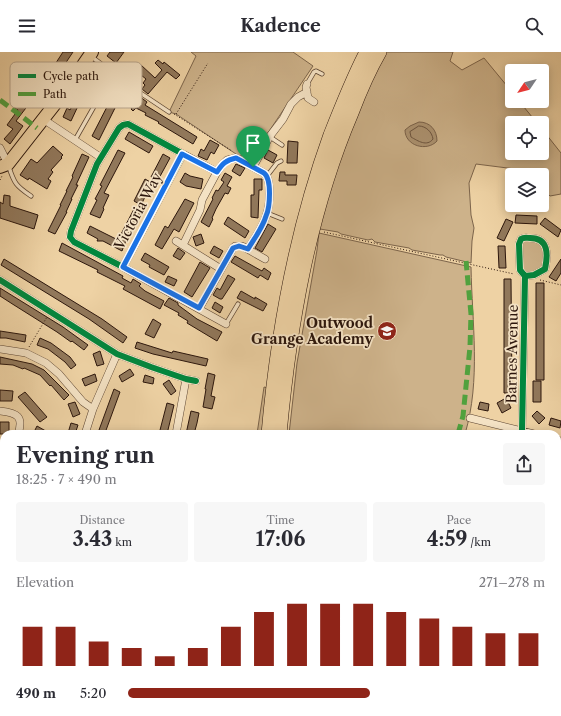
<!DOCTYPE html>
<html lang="en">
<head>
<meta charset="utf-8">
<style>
  :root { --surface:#fff; --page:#f7f7f7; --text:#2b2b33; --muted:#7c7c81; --accent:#8f2418 }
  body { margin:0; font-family:"Libre Caslon Text",serif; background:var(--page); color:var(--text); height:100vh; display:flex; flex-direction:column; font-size:15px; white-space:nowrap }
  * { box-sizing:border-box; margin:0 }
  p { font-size:13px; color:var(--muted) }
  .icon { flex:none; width:22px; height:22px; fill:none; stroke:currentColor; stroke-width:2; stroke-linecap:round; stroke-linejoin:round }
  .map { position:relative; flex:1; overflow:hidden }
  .sheet { position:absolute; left:0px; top:378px; width:561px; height:286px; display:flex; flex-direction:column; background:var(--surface); border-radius:12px 12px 0 0; box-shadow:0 2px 10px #0003 }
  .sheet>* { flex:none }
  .needle { width:26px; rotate:235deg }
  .tools { position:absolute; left:505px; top:12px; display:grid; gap:8px }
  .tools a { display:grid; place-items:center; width:44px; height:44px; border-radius:4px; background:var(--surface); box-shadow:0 2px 10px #0003; font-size:20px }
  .pin { position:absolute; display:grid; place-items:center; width:34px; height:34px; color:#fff; margin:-41px -17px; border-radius:50% 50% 50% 0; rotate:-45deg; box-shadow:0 0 4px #0007 }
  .pin .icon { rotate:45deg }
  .round { display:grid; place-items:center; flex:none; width:42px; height:42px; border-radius:4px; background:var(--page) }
  .overview { display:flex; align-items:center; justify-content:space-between; height:68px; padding:0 16px }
  h1 { font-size:22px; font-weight:800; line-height:30px }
  .metrics { display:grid; grid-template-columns:repeat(3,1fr); gap:6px; height:68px; padding:4px 16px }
  .metrics div { display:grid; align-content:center; border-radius:4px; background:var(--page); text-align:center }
  .metrics b { font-size:20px; font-weight:800 }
  .metrics small { font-size:11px; font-weight:400 }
  .metrics p { font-size:11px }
  .chart { height:112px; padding:8px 16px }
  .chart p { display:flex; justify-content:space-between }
  .chart svg { width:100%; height:72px; margin-top:4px; stroke:var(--accent); stroke-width:6 }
  ul { padding:0 16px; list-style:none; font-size:13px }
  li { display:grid; grid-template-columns:64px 48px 1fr; align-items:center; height:30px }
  li i { height:10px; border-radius:5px; background:var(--accent) }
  header { display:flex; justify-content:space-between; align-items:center; height:52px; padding:0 16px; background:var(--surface); font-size:18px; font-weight:800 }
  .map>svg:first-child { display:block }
  .green { fill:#cdb28a; stroke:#7c644b }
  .water { fill:#ac9270; stroke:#796048 }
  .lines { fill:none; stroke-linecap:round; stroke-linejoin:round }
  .shore { stroke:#6c543e; stroke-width:1 }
  .building { fill:#91785b; stroke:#2c160c }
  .lane-casing { stroke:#5c4532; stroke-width:5 }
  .street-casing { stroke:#5c4532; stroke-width:8 }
  .primary-casing { stroke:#2c160c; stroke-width:14 }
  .highway-casing { stroke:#2c160c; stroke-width:14 }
  .path { stroke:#2c160c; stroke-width:1; stroke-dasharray:1 2; stroke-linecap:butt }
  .lane { stroke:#f4e2c4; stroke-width:3.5 }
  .street { stroke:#f4e2c4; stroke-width:7 }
  .primary { stroke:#eed2a4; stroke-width:12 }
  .highway { stroke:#eed2a4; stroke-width:13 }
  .quiet { stroke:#51a13e; stroke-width:5; stroke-dasharray:10 5; stroke-linecap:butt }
  .cycleway-casing { stroke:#f4e2c4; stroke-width:8 }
  .cycleway { stroke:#00873e; stroke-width:6 }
  .route-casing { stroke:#fff; stroke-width:8 }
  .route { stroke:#1a73e8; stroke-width:5 }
  .labels { text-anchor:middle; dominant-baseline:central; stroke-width:3.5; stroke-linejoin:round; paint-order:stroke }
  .street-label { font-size:14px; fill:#2c160c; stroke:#f4e2c4 }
  .poi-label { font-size:14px; font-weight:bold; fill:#2c160c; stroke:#f4e2c4; text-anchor:end }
  .key { fill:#f4e2c4; stroke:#b8a58d; stroke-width:1 }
  .key-label { font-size:11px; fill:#2c160c }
</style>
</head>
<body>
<header><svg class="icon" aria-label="menu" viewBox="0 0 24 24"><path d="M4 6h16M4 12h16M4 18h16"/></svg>Kadence<svg class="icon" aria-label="search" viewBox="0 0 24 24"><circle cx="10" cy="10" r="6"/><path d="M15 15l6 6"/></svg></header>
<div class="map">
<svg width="561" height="664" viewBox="0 0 561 664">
  <rect width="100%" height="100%" fill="#eed2a4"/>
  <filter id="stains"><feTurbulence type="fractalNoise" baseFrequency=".005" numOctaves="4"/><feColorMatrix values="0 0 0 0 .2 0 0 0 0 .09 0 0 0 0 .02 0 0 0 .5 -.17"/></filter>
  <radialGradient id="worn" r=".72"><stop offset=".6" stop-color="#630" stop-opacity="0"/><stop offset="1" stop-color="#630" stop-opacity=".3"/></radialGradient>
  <path class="green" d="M191 0H293L313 14 253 103 239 104 176 62 169 60 196 4Z
    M380 0H453L450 9 462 18 484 6 512 40V49H519L537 71H512V101H542V77L561 101V142L550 144 542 136V123H528L523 118 476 112 469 131 471 163 474 176 472 189 471 211 446 205 443 203H440L412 198 409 196 375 190 372 187 368 188 341 182 338 180 320 177 319 179 332 114Z
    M319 181 471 215C472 271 481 328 465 382H289L297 311 317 198Z
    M521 187 543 189 546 212 534 223 520 218Z
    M264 335 272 337 268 382H257Z
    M0 500 4 505V646H0Z
    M557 526H561V613H557Z
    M241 660H266V664H241Z
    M298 660H357L355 664H298Z"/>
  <path class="water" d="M419 70C430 70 437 78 437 89 427 100 405 94 405 78L410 74Z"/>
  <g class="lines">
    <path class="shore" d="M419 74C426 74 432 80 433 87 427 95 418 89 411 85L410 80Z"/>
  </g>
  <path class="building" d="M63 0H73L65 12 68 15 46 44 42 41 35 51 32 48 16 69 23 74 10 92 4 87 13 77 7 73 18 58 13 55 20 46 23 48 32 36 37 40Z
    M110 0H124L116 11 107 4Z
    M158 8 163 12 164 10 180 23 176 27 167 20 148 42 142 37 145 33 143 31 146 27 136 19 141 13 155 26 162 18 155 11Z
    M122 37 137 46 139 44 147 50 145 53 197 85 193 92 158 71 159 70 145 63 146 61 136 56 133 59 131 57 134 53 118 44Z
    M78 43 85 47 81 55 78 54 71 69 63 65 67 56 70 58Z
    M110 49 117 52 99 88 92 84Z
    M129 80 153 94 149 101 125 87Z
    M210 88 219 93 214 102 211 100 207 108 198 104 201 97 204 99Z
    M288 89 298 90 297 111H287Z
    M53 94 63 103 61 105 62 106 51 118 53 120 48 127 51 129 47 137 29 126 28 128 20 123 31 107 37 111Z
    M118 98 125 101 104 141 109 143 103 156 104 157 100 166 90 162 97 148 95 147 102 134 100 133Z
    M268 98 277 103 273 111 264 106Z
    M82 102 89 105 76 133H78L71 147H72L66 160H67L55 182 48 179 61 153H60L67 139H66L73 125 72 124Z
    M163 102 170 106 158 128 151 125Z
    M236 112 245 116 240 124 232 119Z
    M280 120H285V123H297L296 133H287V129H279Z
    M185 121 190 124 203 127 201 137 186 134 180 130Z
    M225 121 232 125 227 134 231 136 228 142 225 141 216 157 212 166 213 167 209 175 201 170 213 147 212 146 216 138 218 139 224 130 221 128Z
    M145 127 152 131 141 153 134 149Z
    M254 127H262V138H259L258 166 251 165V143H254Z
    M4 143 10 144V154L38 163 34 177 0 166V150L3 152Z
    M185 147 194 151 179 180 174 177 162 197 155 193 165 174 168 176Z
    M135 155 142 159 125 191 122 199 103 189H97L98 187 87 181 90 174 118 188Z
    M516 163 537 164V172L515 171Z
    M228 165 249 179 245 186 224 172Z
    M545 166 561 178 558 185 540 172Z
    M506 167 513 170 504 189 497 186Z
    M268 172 276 177 262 200 255 196Z
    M201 182 204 191 196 194 193 185Z
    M62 191 123 224 122 226 131 231 133 227 141 232 139 234 145 239 164 249 160 257 123 237 125 234 97 220 98 218 59 199Z
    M214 194 223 199 219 206 210 201Z
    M498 194H505L506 216H499Z
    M178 196 185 201 180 208 173 204Z
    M145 201 169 215 164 223 149 215 150 213 141 208Z
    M235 204 262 219 264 216 271 221 268 228 260 223 258 226 231 210Z
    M4 207 102 267 127 285 123 291 89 267 1 213Z
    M561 207V221L556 229 549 225Z
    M200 210 210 216 192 245 184 240Z
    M228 223 235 227 222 247H220L213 243 217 236 220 238Z
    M168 224 177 228 174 234 165 230Z
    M504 227H511L512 341H504Z
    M536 231H544V328H536Z
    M0 236 63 275 88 293 84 298 72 289 71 290 57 280 14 253 0 244Z
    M241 239 255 247V245L267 252 263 259 237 246Z
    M169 246 178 251V253L197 267 222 280 217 289 187 271 188 269 178 263 179 261 164 253Z
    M215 250 223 255 220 261 212 256Z
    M153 267 161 272 154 286 145 282Z
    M0 279 26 283 25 290 6 286H0Z
    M40 286 51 291 70 305 76 313 71 317 65 310 48 297 37 293Z
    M137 290 172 301 173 299 208 307 206 314 153 302 135 296Z
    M100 299 104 312 97 314 93 302Z
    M0 305 32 312 44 318 69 343 64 348 51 333 50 334 40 323 24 316 23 317 13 313 0 312Z
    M130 317 134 323 122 330 119 324Z
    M208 321 215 323 211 344 215 345 212 357 203 355 206 337H205Z
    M95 322 97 329 85 334 82 327Z
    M145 323 154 326 153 332 143 330Z
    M169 328 176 339 171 343 163 332Z
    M533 329H541V350H533Z
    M114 337 120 340 105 381 99 378Z
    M0 338 13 339 12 349H0Z
    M25 340 47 365 40 370 18 345Z
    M506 346 511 356 502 361 497 351Z
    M75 350 80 362 73 365 68 352Z
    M480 350 489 352 488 359 478 357Z
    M167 351 174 353 167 382H159Z
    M191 359 199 361 197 371 194 382H186Z
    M537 359 545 366 539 372 532 364Z
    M551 366 561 369 560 376 549 373Z
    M0 370H9V382H0Z
    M71 371 78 373 75 382 68 381Z
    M37 374 51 382H33Z"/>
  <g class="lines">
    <defs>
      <path id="lane" d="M92 5 133 36 169 60
        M307 32 314 20 316 19 322 22
        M270 85 282 93
        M75 88 100 44
        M9 115C14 131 16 134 31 144
        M267 124 277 111 281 109
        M267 161 282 167
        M226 272 238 252
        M0 649H4
        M45 661 52 660
        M8 664H9
        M217 664 229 660"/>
      <path id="street" d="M307 32 306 35 308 46 314 50
        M43 67 100 105
        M128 72 183 102 123 215 74 190 70 185 71 179 97 112 119 76 123 73Z
        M0 96 8 112
        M183 102 217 120
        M253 115 270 84 283 67 291 52 298 45 307 40
        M176 189 221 217
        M183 193 200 158 202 148 217 120 222 113 227 108 236 106 264 121C272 127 270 154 266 164 263 175 254 187 248 197
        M123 215 226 272
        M0 228 117 302 151 315 186 327 196 329
        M199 257 233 196 235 194H242L265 207
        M0 297 26 301 46 311 59 322 83 350 93 357
        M0 359C17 361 24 364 18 382
        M470 366 534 382
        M522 379 525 224 520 218 519 192 521 187C524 185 527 186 530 186 549 186 548 203 545 217L534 223 525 224
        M85 382 93 357 117 302
        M176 382 186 327
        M557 388 561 389
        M0 454 4 458
        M557 471 561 475
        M557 526H561
        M557 613H561
        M388 660 397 664
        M422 664 442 660"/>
      <path id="primary" d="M0 115 8 112 66 38 92 0"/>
      <path id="highway" d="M268 382C277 280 295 180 330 83 341 55 352 27 366 0
        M280 382C290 273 309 162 352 61 360 40 369 19 380 0
        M268 660 269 664
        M280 660V664"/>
    </defs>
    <use href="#lane" class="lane-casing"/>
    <use href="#street" class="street-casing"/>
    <use href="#primary" class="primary-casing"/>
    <use href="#highway" class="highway-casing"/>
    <path class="path" d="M174 62 232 99
      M176 62 208 11
      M0 128 2 124
      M324 180 514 222
      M540 228 561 233
      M29 295 47 265
      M64 660 66 663
      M58 664 59 660"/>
    <use href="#lane" class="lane"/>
    <use href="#street" class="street"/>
    <use href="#primary" class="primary"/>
    <use href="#highway" class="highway"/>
    <path class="quiet" d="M0 48 37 76
      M458 382 463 364 470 295 471 262 466 209
      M557 560 561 558"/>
    <defs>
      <path id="cycleway" d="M128 72 183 102 123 215 74 190 70 185 71 179 97 112 119 76 123 73Z
        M0 228 117 302 151 315 186 327 196 329
        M522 379 525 224 520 218 519 192 521 187C524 185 527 186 530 186 549 186 548 203 545 217L534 223 525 224"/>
    </defs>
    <use href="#cycleway" class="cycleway-casing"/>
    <use href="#cycleway" class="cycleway"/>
  </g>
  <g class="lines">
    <defs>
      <path id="route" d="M182 102 217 120C222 112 226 108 236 106L264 121C272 127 270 155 266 164 263 175 254 187 248 197L239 194 233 196 199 256 123 215Z"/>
    </defs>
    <use href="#route" class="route-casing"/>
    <use href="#route" class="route"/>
  </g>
  <defs>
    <symbol id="school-disc" viewBox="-11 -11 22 22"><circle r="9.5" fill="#8f2418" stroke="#f4e2c4"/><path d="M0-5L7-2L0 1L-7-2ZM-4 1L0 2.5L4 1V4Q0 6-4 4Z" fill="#fff"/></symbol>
  </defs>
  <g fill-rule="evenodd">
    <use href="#school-disc" x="376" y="268" width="22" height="22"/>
  </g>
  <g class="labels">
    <g class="street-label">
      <text transform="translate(138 159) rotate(-62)">Victoria Way</text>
      <text transform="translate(512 302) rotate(-89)">Barnes Avenue</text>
    </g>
    <g class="poi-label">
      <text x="373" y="271">Outwood<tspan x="373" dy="16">Grange Academy</tspan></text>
    </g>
  </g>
  <rect x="10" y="10" width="132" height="46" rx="6" class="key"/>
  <rect x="18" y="22" width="18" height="4" fill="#00873e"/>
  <rect x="18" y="40" width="18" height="4" fill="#51a13e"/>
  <g class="key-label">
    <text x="43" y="28">Cycle path</text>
    <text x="43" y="46">Path</text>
  </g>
  <rect width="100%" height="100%" filter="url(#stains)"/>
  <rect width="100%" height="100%" fill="url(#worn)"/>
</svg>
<div class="tools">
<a><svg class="needle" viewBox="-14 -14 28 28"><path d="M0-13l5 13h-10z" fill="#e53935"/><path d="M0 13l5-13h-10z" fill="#7c7c81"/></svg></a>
<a><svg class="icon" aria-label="locate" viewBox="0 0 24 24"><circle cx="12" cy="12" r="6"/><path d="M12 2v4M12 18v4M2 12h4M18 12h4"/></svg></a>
<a><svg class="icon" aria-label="layers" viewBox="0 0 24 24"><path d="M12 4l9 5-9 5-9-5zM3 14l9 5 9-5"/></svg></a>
</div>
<div class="pin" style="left:253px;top:115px;background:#1e9e55"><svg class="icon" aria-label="arrive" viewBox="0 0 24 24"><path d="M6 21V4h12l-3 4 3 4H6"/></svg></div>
<section class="sheet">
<div class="overview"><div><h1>Evening run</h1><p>18:25 · 7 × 490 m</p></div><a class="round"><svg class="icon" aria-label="share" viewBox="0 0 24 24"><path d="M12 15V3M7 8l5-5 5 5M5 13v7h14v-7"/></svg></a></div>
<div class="metrics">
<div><p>Distance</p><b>3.43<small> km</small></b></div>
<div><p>Time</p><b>17:06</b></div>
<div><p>Pace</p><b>4:59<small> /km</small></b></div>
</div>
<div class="chart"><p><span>Elevation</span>271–278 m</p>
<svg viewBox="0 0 160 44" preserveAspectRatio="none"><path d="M5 44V20M15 44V20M25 44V29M35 44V33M45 44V38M55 44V33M65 44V20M75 44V11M85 44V6M95 44V6M105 44V6M115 44V11M125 44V15M135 44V20M145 44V24M155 44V24"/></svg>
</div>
<ul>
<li><b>490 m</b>5:20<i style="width:58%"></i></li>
</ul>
</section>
</div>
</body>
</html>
